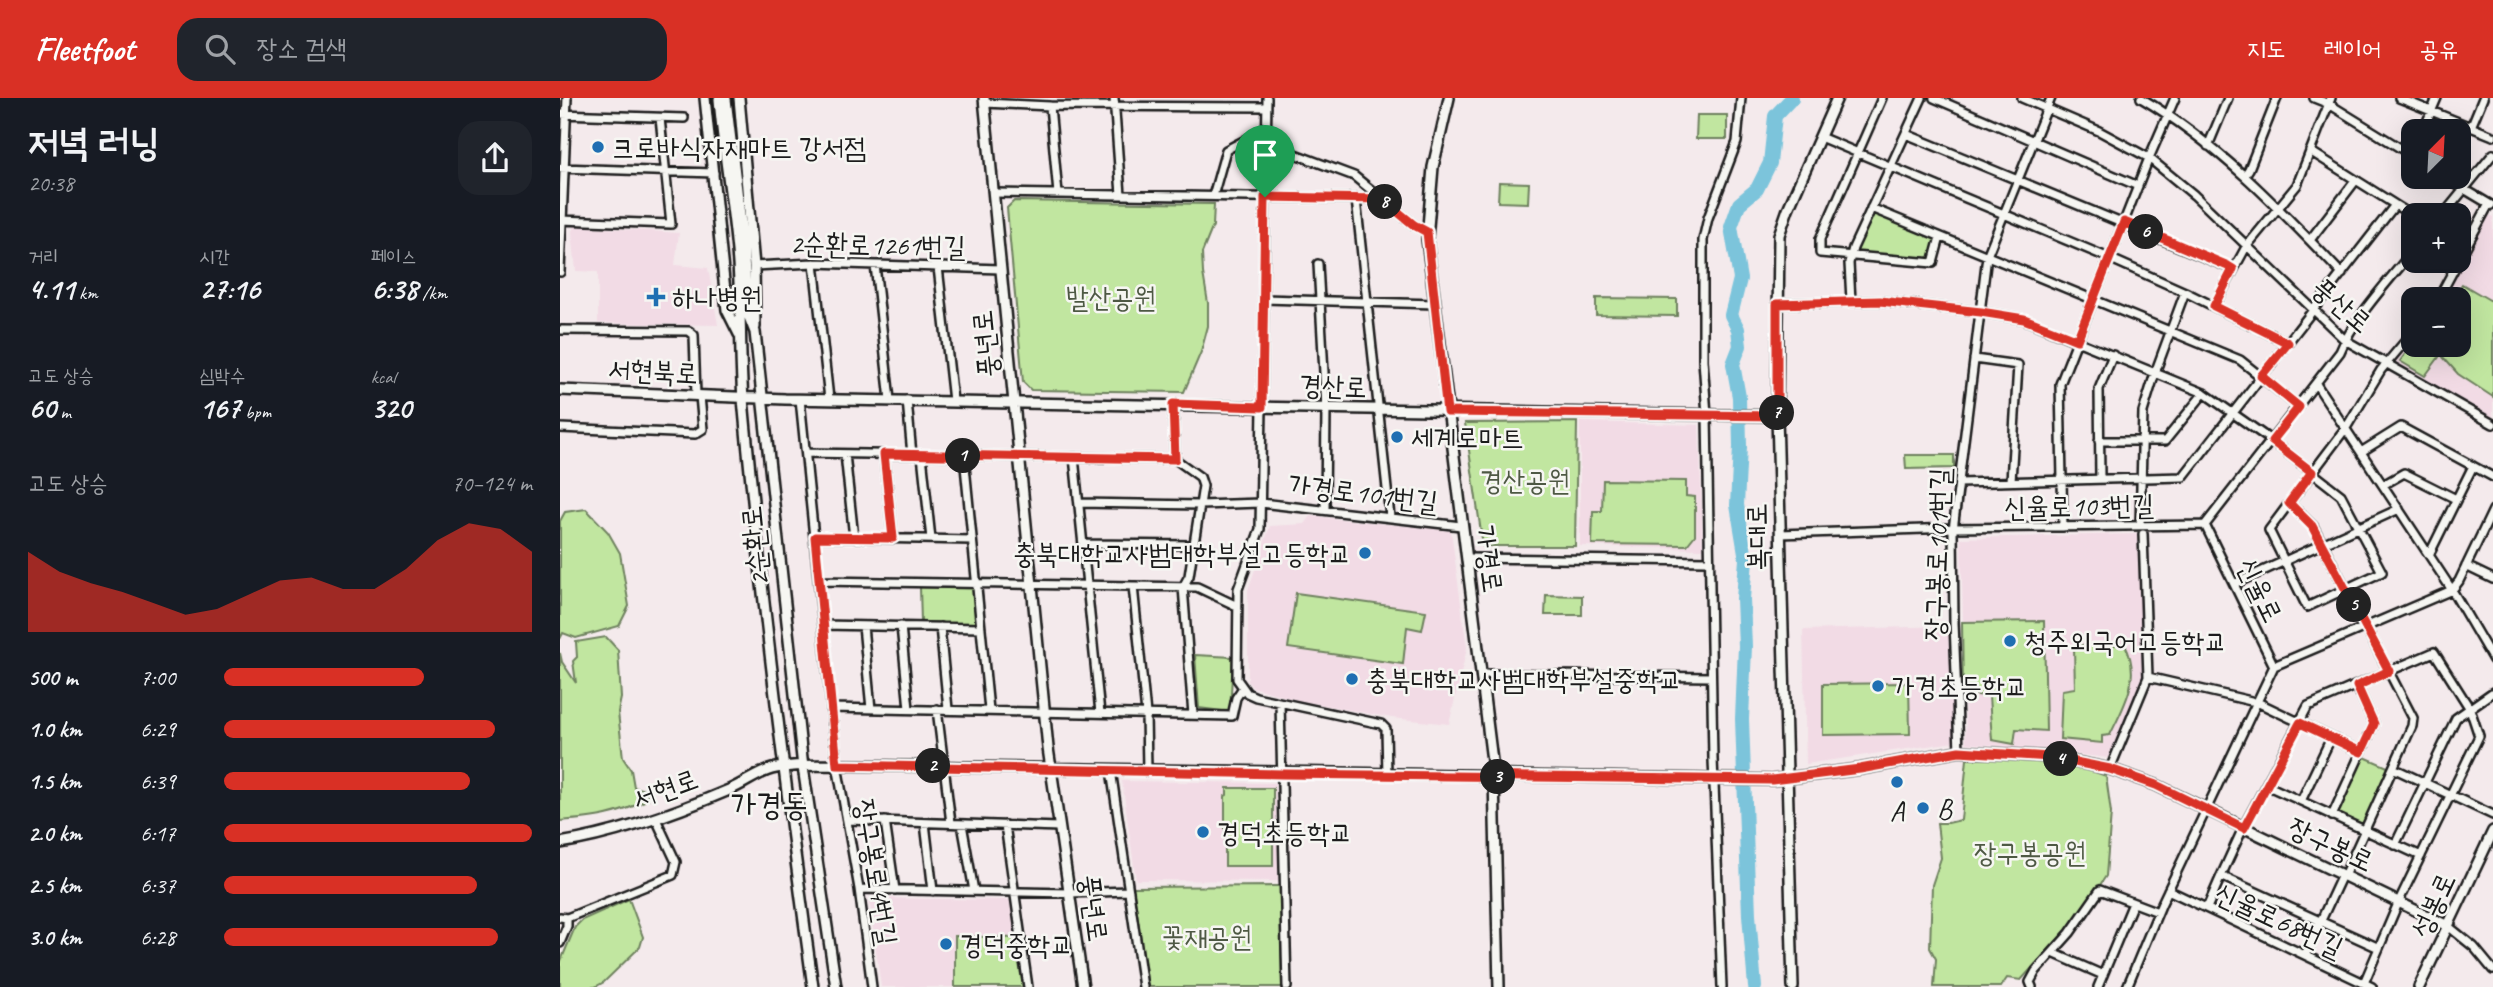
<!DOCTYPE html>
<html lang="ko">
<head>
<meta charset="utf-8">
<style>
  :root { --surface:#171b24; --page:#20242c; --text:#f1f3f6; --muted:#9ea1a6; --accent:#d93025 }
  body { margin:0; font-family:Caveat,"Poor Story",sans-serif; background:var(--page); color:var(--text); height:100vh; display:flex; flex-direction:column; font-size:26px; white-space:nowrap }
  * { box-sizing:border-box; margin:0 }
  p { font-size:23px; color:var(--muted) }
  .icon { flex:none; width:38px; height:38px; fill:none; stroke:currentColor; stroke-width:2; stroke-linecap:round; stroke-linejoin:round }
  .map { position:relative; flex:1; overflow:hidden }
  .panel { display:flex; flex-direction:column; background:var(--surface); width:560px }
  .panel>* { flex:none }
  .needle { width:46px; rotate:24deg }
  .tools { position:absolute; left:1841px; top:21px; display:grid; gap:14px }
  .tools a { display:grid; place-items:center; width:70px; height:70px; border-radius:14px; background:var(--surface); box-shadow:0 7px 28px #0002; font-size:35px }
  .pin { position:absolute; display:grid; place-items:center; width:60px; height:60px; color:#fff; margin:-72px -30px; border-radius:50% 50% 50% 0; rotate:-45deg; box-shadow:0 0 7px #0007 }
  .pin .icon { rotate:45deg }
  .km { position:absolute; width:35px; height:35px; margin:-18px; border-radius:50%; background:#222; color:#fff; font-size:19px; line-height:35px; text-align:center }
  .round { display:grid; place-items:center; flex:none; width:74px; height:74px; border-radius:21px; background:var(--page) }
  .summary { display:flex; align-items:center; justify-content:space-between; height:119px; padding:0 28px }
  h1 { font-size:38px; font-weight:800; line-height:52px }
  .stats { display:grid; grid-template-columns:repeat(3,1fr); gap:10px; height:119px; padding:7px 28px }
  .stats div { display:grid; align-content:center }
  .stats b { font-size:30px; font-weight:800 }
  .stats small { font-size:19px; font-weight:400 }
  .stats p { font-size:19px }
  .chart { height:196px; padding:14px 28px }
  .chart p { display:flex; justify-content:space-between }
  .chart svg { width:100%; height:126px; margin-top:7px; fill:var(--accent); opacity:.7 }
  ul { padding:0 28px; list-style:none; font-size:23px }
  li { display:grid; grid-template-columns:112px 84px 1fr; align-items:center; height:52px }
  li i { height:18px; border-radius:9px; background:var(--accent) }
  header { display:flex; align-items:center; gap:42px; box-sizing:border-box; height:98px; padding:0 35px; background:var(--accent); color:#fff }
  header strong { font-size:33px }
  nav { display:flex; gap:38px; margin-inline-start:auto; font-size:24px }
  .search { width:490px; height:63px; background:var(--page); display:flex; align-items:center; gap:18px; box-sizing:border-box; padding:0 24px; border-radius:21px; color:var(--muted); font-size:26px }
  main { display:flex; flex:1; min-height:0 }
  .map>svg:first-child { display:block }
  .built { fill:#f2dbe5 }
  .green { fill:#c1e6a0; stroke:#6e815e; stroke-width:2 }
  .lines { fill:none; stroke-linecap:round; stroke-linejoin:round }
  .river { stroke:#7bc4db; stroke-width:14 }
  .minor-casing { stroke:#1c1c1c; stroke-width:12 }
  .tertiary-casing { stroke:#1c1c1c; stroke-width:14 }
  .minor { stroke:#f6f6f2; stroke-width:7 }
  .tertiary { stroke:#f6f6f2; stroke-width:9 }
  .route-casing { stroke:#fff; stroke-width:14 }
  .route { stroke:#d93025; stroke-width:9 }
  .poi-dot { fill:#1f6fb2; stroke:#f6f6f2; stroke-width:2.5 }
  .labels { text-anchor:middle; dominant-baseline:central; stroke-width:5; stroke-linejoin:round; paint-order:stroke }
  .poi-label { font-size:28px; fill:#1c1c1c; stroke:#f6f6f2; text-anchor:start }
  .street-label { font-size:28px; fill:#1c1c1c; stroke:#f6f6f2 }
  .park-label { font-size:28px; fill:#4e5944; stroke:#f6f6f2 }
  .quarter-label { font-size:32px; fill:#1c1c1c; stroke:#f6f6f2 }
</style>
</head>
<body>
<header>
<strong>Fleetfoot</strong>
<div class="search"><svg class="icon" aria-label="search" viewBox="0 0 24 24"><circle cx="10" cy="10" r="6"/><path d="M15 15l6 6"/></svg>장소 검색</div>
<nav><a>지도</a><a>레이어</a><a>공유</a></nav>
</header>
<main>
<section class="panel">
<div class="summary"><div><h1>저녁 러닝</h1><p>20:38</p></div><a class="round"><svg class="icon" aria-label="share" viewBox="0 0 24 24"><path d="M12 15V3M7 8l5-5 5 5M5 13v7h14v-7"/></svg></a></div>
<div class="stats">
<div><p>거리</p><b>4.11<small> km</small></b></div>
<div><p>시간</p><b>27:16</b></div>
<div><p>페이스</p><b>6:38<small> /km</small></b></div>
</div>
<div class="stats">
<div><p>고도 상승</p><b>60<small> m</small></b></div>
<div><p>심박수</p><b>167<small> bpm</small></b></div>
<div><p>kcal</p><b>320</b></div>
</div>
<div class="chart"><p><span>고도 상승</span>70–124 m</p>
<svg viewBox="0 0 160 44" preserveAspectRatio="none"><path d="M0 44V16L10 23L20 27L30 30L40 34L50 38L60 36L70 31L80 26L90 25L100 29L110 29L120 22L130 12L140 6L150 8L160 16V44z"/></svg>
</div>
<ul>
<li><b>500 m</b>7:00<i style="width:65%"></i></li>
<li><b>1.0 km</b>6:29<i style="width:88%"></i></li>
<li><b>1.5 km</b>6:39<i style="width:80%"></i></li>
<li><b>2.0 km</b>6:17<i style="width:100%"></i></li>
<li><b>2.5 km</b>6:37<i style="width:82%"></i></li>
<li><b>3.0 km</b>6:28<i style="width:89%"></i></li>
</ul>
</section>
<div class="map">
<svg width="1933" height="889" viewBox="0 0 1933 889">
  <rect width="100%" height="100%" fill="#f4eaec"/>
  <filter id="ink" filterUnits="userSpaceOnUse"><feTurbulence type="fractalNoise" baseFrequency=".0143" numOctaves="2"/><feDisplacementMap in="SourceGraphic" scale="14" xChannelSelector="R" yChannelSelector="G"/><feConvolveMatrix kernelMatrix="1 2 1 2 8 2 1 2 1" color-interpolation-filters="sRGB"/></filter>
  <g filter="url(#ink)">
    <path class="built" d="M1928 116 1933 119V321L1836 266V263L1853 242V247H1899V201H1884Z
      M16 128 119 135 115 167 148 170 158 227 38 225V174L16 173 12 133Z
      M1020 324 1139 327 1143 451 1020 448Z
      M751 418 891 433 907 550 889 626 832 620 737 602 692 589 688 584V492L710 428 745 426Z
      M1578 436 1584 578 1550 660 1406 645 1401 440Z
      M1388 528 1394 644 1246 666 1243 532Z
      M562 683 715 685 719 783 576 782Z
      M309 800 450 802 462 889H321Z"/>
    <path class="green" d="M1137 17H1167V41H1136Z
      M939 84 969 85 968 105 938 104Z
      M454 103 654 106 653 128 642 155 643 175 648 205V228L641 254 624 294 471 292 463 284 447 110Z
      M1313 114 1376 141 1372 160 1294 155Z
      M1902 186 1933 204V299L1898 276 1882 258 1891 247H1899V201H1892Z
      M1036 200 1117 201V218L1036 217Z
      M1853 245V247H1888L1865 278 1840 263Z
      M1017 324 1015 448H923L905 325Z
      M1394 357V370L1346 371 1345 357Z
      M1043 382 1126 383V398L1135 399V437L1127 447 1032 446 1033 413H1042Z
      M26 411 48 434 60 455 69 508 59 528 16 540 3 535 0 541V423L5 414Z
      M360 489 414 490 417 525 361 524Z
      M736 495 866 513 862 532 847 529 843 566 728 550Z
      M986 497 1022 498V517H985Z
      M1484 523 1486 633 1456 631 1454 646 1432 642 1429 598 1403 596 1402 524Z
      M46 539 58 552 61 600 58 614 63 660 71 672 74 689 85 692 88 701C57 718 34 720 0 723V555L2 564 16 585 13 563 17 559 16 544Z
      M1518 547H1565C1582 579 1564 608 1550 637L1542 638V645L1500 641 1502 592 1515 590 1514 550Z
      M635 557 673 559 670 614 639 610Z
      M1349 585 1350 636 1263 637V586Z
      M1802 658 1830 670 1803 728 1776 716Z
      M1436 660C1473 662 1511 664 1546 678L1551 715 1546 778 1519 818 1461 882 1447 880 1441 889H1374L1376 861 1370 850 1372 787 1381 760 1377 725H1388L1401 722 1407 661Z
      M667 690H713V768H665V698L667 697Z
      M720 788 722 889H588L573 789Z
      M69 801 83 839 80 849 44 884 35 889H0V865L15 829 22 822Z
      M395 838 455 840 463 889H395Z"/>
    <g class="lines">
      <path class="river" d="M1195 889 1189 817 1182 621 1185 548 1183 501 1186 461 1177 407 1180 349 1179 299 1173 266 1180 248 1178 231 1171 217 1180 181 1171 129 1179 106 1197 91 1210 65 1215 18 1232 0"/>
      <defs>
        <path id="minor" d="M554 0 561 97
          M707 0 700 431 678 491 677 581 687 595 696 599 821 626 826 631 827 677
          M1322 0 1260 141V155L1373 165 1380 139
          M1374 0 1578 88
          M1462 0 1539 33 1589 60 1634 97 1785 242 1933 326
          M1581 0C1659 46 1720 111 1782 176
          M1754 0 1769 6 1853 58
          M1839 0 1933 38
          M425 5 490 8 707 9
          M490 8 498 96
          M0 16 124 20
          M1911 29 1923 0
          M1863 33 1877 0
          M1346 36 1673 171
          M1260 39 1549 160 1625 194 1728 245
          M1648 48 1668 0
          M1750 53 1853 118
          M0 70 154 75
          M1685 77 1689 71 1717 0
          M1884 79 1931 107
          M434 95 822 101 854 127 867 134
          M653 98 666 52 687 41 692 40 794 78 822 101
          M796 101 830 419
          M1311 110 1680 262 1739 309
          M1883 117 1933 56
          M0 122 111 126 100 20
          M1750 142 1796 82
          M254 165 269 301
          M758 166 766 311 765 412
          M315 167 330 302
          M194 168 254 165 441 171
          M378 169 393 303
          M0 174 7 0
          M704 201 875 206
          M1878 201 1929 106
          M1291 203 1289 165 1293 150 1362 0
          M1217 206 1320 203 1421 214 1463 221 1644 295 1712 343 1781 397 1822 474 1747 509 1709 432 1786 330 1821 272 1853 234
          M1654 208 1686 149 1737 87 1771 0
          M0 232 129 233 134 237 136 298
          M1414 261 1458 267 1451 383
          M1756 286 1892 492 1933 562
          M240 301 277 667 299 791 312 889
          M347 302 352 357
          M613 306 615 361 640 379 643 388 629 478 623 489 633 617
          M0 330 135 336 143 331 140 298
          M1539 343H1605L1644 295
          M1801 354 1841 329 1933 379
          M246 355 615 361
          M285 356 294 440
          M324 356 333 440
          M362 357 371 441
          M404 358 429 612
          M514 359 540 615
          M1540 381 1539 291 1553 257
          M1399 385 1623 379 1835 107
          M1823 387 1844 375 1896 401
          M519 405 640 407 701 405 901 428
          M1729 405 1753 428 1853 620 1852 628 1784 778
          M1580 427 1583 314 1595 275 1625 194
          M1645 427 1780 254C1793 221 1830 181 1853 153
          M1503 429 1500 286 1589 60 1615 0
          M1220 436 1393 430 1645 427
          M255 439 412 442
          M524 446 634 447
          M1869 457 1913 368
          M907 460 1148 463
          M1906 468 1933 481
          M259 483 637 489 677 508
          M1674 486 1839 411
          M573 488 586 616 587 673
          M263 527 421 530
          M303 528 311 611
          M341 528 349 611
          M380 529 388 611
          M1714 568 1892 492 1899 483 1933 412
          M921 576 1151 579
          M1588 579 1691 603
          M1697 604 1801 654
          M720 605 727 889
          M271 610 672 618 676 600 682 591
          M377 611 391 725
          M1399 653 1394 524 1393 432 1427 158 1491 0
          M1833 670 1933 717
          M1550 671 1588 579 1583 436
          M551 672 583 889
          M1706 687 1861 758
          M1741 703 1771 640
          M1772 718 1814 626 1797 588
          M287 722 499 729
          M325 723 335 792
          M365 725 373 793
          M402 726 414 793
          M445 727 468 889
          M1835 747 1896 620 1933 594
          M299 791 509 795 569 793
          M1608 792 1812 889
          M1647 810 1661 778 1819 850 1839 803 1919 638 1910 611 1874 554 1748 608 1683 730 1661 778
          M0 819 7 820 113 777 116 764 96 721
          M1888 828 1914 849 1933 872
          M0 845 7 828V820
          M1493 855 1543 877
          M1745 857 1782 777
          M1804 885 1819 850
          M1162 889 1153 661 1147 317 1143 262V142L1148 120 1177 44 1181 0
          M1472 889 1470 884 1476 873 1510 835 1540 792 1598 814
          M1538 889 1573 805
          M1567 889 1602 805 1714 568 1645 427"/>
        <path id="tertiary" d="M145 0 167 212 179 236
          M179 0 194 168 195 229
          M424 0 488 650 523 889
          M889 0 873 69 867 141 934 679 939 889
          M159 1C163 48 171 95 176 143 182 195 179 248 183 301 201 497 226 694 253 889
          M166 1 183 142 187 214 195 234 243 669 276 889
          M0 292 225 301 1217 318
          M0 745C58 736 115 715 169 692 184 686 197 675 212 671 232 666 256 668 277 667L1212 682 1300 671 1399 653 1491 659 1550 671 1596 687 1888 828
          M1233 889 1217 318 1219 137 1228 111 1277 0
          M1859 889 1933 733"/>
      </defs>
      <use href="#minor" class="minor-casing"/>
      <use href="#tertiary" class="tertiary-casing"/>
      <use href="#minor" class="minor"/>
      <use href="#tertiary" class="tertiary"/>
    </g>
  </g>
  <g class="lines" filter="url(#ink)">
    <defs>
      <path id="route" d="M705 99 822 101 854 127 867 134 887 314 1217 318V206L1320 203 1421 214 1464 221 1517 242 1564 124 1668 168 1673 171 1654 208 1728 245 1701 278 1739 309 1712 343 1752 374 1729 405 1752 428 1829 573 1797 588 1814 626 1801 654 1740 625 1684 730 1596 687 1550 671 1490 659 1399 653 1300 671 1212 682 722 676 277 667 255 439 333 440 324 356 615 361 613 306 702 309Z"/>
    </defs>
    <use href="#route" class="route-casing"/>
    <use href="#route" class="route"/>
  </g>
  <g class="poi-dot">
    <circle cx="38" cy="49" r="7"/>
    <path d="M92.5 188.5h7v7h7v7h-7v7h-7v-7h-7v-7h7z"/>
    <circle cx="837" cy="339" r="7"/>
    <circle cx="805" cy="455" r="7"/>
    <circle cx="1450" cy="543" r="7"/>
    <circle cx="792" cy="581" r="7"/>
    <circle cx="1318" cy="588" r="7"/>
    <circle cx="1337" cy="684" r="7"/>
    <circle cx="1363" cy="710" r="7"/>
    <circle cx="643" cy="734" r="7"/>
    <circle cx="386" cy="846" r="7"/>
  </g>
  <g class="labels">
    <g class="poi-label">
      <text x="52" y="49">크로바식자재마트 강서점</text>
      <text x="112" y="199">하나병원</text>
      <text x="851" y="339">세계로마트</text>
      <text x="791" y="455" text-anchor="end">충북대학교사범대학부설고등학교</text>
      <text x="1464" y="543">청주외국어고등학교</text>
      <text x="806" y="581">충북대학교사범대학부설중학교</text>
      <text x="1332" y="588">가경초등학교</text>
      <text x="1377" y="710">B</text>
      <text x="1337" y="712" text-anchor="middle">A</text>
      <text x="657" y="734">경덕초등학교</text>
      <text x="400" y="846">경덕중학교</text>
    </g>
    <g class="street-label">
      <text transform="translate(318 147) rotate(1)">2순환로1261번길</text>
      <text transform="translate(1782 207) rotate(40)">풍산로</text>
      <text transform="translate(425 246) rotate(-96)">풍년로</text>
      <text transform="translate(93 273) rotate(3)">서현북로</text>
      <text transform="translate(773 288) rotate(2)">경산로</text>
      <text transform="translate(803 395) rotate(7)">가경로101번길</text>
      <text transform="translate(1519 408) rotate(-1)">신율로103번길</text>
      <text transform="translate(1197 439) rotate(-91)">복대로</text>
      <text transform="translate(195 448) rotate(-96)">2순환로</text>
      <text transform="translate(1377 456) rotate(-88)">장구봉로101번길</text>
      <text transform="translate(929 461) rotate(82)">가경로</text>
      <text transform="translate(1700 492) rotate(64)">신율로</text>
      <text transform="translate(105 691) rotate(-20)">서현로</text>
      <text transform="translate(1771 746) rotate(25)">장구봉로</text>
      <text transform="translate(316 774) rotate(81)">장구봉로4번길</text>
      <text transform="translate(1873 807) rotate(-65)">성봉로</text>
      <text transform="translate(534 810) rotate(82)">풍년로</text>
      <text transform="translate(1719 822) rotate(25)">신율로68번길</text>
    </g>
    <g class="park-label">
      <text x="551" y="199">발산공원</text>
      <text x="965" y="382">경산공원</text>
      <text x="1470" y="754">장구봉공원</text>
      <text x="647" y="838">꽃재공원</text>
    </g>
    <g class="quarter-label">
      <text x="209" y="706">가경동</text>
    </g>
  </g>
</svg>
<div class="tools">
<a><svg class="needle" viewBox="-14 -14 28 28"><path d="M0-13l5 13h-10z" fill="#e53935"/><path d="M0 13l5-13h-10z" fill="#9ea1a6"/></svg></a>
<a>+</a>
<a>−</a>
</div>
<div class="pin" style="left:705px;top:99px;background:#1e9e55"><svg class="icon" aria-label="arrive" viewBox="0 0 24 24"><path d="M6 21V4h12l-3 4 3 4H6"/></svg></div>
<b class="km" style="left:403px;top:358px">1</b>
<b class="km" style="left:373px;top:668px">2</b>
<b class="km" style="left:938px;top:679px">3</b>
<b class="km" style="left:1501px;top:661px">4</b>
<b class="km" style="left:1794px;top:507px">5</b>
<b class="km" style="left:1586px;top:134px">6</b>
<b class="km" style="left:1217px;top:315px">7</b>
<b class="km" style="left:825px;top:104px">8</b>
</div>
</main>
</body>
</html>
